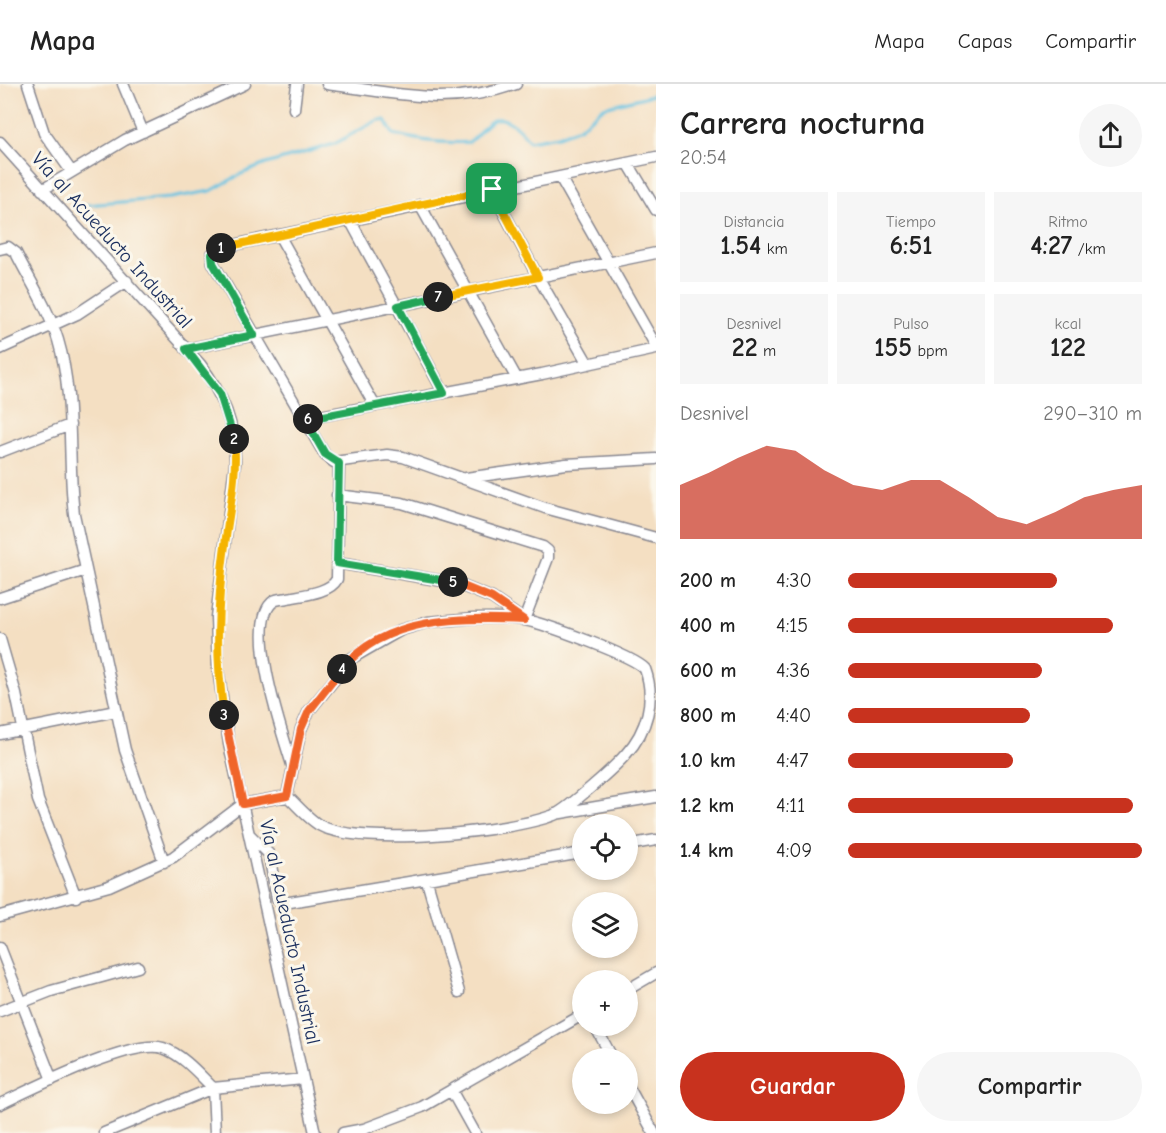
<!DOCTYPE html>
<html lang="es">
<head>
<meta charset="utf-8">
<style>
  :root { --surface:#fff; --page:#f6f6f6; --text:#222; --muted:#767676; --line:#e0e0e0; --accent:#c8321e }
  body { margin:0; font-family:"Comic Neue",sans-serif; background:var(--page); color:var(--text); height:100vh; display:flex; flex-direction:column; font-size:22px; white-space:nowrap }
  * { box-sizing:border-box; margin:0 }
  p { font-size:20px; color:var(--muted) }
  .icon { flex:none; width:33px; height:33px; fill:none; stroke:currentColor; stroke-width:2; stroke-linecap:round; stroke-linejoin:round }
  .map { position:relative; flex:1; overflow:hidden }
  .side { display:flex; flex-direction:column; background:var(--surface); width:510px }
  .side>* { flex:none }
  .buttons { position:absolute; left:572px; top:730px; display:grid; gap:12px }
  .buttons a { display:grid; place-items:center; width:66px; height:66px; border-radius:50%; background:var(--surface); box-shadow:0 3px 9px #0003; font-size:30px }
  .pin { position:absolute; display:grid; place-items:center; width:51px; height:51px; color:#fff; margin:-26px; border-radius:12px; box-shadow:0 3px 9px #0006 }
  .km { position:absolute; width:30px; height:30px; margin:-15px; border-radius:50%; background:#222; color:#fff; font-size:16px; line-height:30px; text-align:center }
  .round { display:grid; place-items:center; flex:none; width:63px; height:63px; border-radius:32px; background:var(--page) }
  .head { display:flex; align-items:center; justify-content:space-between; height:102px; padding:0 24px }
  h1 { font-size:33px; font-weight:600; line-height:45px }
  .figures { display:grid; grid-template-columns:repeat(3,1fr); gap:9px; height:102px; padding:6px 24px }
  .figures div { display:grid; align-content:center; border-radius:0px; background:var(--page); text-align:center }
  .figures b { font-size:26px; font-weight:600 }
  .figures small { font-size:16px; font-weight:400 }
  .figures p { font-size:16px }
  .chart { height:168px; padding:12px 24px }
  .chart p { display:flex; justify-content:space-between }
  .chart svg { width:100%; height:108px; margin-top:6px; fill:var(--accent); opacity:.7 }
  .cta { display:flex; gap:12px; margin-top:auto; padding:12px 24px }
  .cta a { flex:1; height:69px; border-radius:36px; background:var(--accent); color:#fff; font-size:24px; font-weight:600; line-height:69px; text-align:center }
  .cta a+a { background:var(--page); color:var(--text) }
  ul { padding:0 24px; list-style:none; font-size:20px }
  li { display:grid; grid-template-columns:96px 72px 1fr; align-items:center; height:45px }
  li i { height:15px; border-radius:8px; background:var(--accent) }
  header { display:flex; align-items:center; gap:36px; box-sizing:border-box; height:84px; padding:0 30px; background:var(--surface); border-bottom:2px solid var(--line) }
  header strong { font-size:28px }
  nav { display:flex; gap:33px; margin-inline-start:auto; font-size:21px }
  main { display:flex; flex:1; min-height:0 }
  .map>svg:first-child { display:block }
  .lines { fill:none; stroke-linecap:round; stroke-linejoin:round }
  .stream { stroke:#64c2e2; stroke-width:3 }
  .street-casing { stroke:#888790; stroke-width:13 }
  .street { stroke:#fff; stroke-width:10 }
  .split-1-casing { stroke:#fff; stroke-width:12 }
  .split-2-casing { stroke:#fff; stroke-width:12 }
  .split-3-casing { stroke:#fff; stroke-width:12 }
  .split-4-casing { stroke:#fff; stroke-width:12 }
  .split-5-casing { stroke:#fff; stroke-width:12 }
  .split-6-casing { stroke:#fff; stroke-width:12 }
  .split-7-casing { stroke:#fff; stroke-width:12 }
  .split-8-casing { stroke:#fff; stroke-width:12 }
  .split-1 { stroke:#f5b400; stroke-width:8 }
  .split-2 { stroke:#22a559; stroke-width:8 }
  .split-3 { stroke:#f5b400; stroke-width:8 }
  .split-4 { stroke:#f0652b; stroke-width:8 }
  .split-5 { stroke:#f0652b; stroke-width:8 }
  .split-6 { stroke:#22a559; stroke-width:8 }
  .split-7 { stroke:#22a559; stroke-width:8 }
  .split-8 { stroke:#f5b400; stroke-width:8 }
  .labels { text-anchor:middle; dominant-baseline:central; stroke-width:6; stroke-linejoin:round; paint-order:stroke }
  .street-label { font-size:20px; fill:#1b2f5e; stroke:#fbf7ec }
</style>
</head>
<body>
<header>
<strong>Mapa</strong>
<nav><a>Mapa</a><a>Capas</a><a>Compartir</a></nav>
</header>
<main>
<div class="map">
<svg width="656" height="1049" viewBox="0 0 656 1049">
  <rect width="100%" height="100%" fill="#fbf7ec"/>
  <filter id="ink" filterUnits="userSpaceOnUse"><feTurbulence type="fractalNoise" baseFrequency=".0167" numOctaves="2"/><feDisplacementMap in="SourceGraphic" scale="12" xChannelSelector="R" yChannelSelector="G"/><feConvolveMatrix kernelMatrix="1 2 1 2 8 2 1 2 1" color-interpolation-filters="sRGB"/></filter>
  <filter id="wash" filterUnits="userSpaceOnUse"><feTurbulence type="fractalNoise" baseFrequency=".008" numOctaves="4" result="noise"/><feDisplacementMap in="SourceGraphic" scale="24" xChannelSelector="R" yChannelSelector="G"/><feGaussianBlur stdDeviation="1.35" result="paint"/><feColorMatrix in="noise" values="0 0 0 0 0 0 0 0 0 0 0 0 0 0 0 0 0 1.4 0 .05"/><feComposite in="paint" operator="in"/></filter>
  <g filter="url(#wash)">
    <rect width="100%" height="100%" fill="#f4dfc2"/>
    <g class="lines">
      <path class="stream" d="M74 122 170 114 211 107 241 90 266 80 334 60 378 36H385L393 50C419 57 442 60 469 58 478 52 482 43 490 38 504 27 522 47 529 57L558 52 579 44 604 23 656 10"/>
    </g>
  </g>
  <g filter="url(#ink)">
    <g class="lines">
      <defs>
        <path id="street" d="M28 0 44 49 71 87
          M123 0 143 48
          M327 0C397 9 447 24 516 0
          M294 25 297 0
          M0 58 200 280C223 310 236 342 235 380L216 533 218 585 229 660 315 1049
          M656 73 247 158 217 165 212 170 213 179 325 371 334 378 387 371 403 373 545 424 656 454
          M628 79 656 126
          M560 93 656 262
          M42 106 125 56 245 0
          M492 106 538 193 588 280
          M420 121 517 295
          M350 136 444 309
          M279 151 375 322
          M0 165 8 163 16 169C30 197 49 226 58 256 75 313 67 372 74 430L125 666 164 778
          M0 265 77 230 127 197
          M186 265 656 169
          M305 335 542 290 656 265
          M0 368 70 341
          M466 394 566 380 656 375
          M337 411 402 419 543 463 548 467V474L524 536 492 514 455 499 337 479
          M0 514 86 486
          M474 534C490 534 508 533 524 536 543 539 634 572 645 585 656 615 647 647 626 670 616 682 567 726 554 731 510 748 363 763 321 742 309 736 297 721 287 712L301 645 309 627 352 574 401 546 428 538Z
          M0 555 16 610 38 716 76 813
          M0 650 116 627
          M293 684C284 654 243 538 274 517 277 515 284 515 288 514 302 511 330 509 337 495L339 379
          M555 730 656 713
          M250 751 269 770 277 815 284 819 582 769
          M627 761 656 756
          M427 797 459 908
          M0 832 109 802 173 773 243 720 287 712
          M0 863 52 996
          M627 906 656 889
          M0 927 51 907 138 883
          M595 942 613 975
          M627 1000 654 1049
          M451 1006 475 1049
          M0 1020C32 1005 132 954 163 964 183 971 199 990 213 1004L215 1049
          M104 1049 213 1004 303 995
          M343 1049 364 1045 422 1023 582 931"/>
      </defs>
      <use href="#street" class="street-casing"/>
      <use href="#street" class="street"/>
    </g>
  </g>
  <g class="lines" filter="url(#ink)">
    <defs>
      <path id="split-1" d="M221 164 492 105"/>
      <path id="split-2" d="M221 164 212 170 213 179 254 251 186 265 220 310 234 355"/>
      <path id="split-3" d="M224 631C215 571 217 521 225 461 229 426 238 391 234 355"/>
      <path id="split-4" d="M224 631 243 720 287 712 301 645 309 627 342 585"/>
      <path id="split-5" d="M342 585C385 532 462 533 524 536L492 514 453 498"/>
      <path id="split-6" d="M308 335H305L325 370 339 379 337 479 453 498"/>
      <path id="split-7" d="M308 335 444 309 398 222 438 213"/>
      <path id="split-8" d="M438 213 538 193 492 105"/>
    </defs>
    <use href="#split-1" class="split-1-casing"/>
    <use href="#split-2" class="split-2-casing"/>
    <use href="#split-3" class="split-3-casing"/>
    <use href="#split-4" class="split-4-casing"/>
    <use href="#split-5" class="split-5-casing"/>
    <use href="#split-6" class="split-6-casing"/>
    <use href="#split-7" class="split-7-casing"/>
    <use href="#split-8" class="split-8-casing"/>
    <use href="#split-1" class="split-1"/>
    <use href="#split-2" class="split-2"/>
    <use href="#split-3" class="split-3"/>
    <use href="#split-4" class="split-4"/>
    <use href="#split-5" class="split-5"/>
    <use href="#split-6" class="split-6"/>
    <use href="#split-7" class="split-7"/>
    <use href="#split-8" class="split-8"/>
  </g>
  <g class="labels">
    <g class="street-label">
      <text transform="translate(112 156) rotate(48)">Vía al Acueducto Industrial</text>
      <text transform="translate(290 848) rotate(78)">Vía al Acueducto Industrial</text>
    </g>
  </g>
</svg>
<div class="buttons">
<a><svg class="icon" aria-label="locate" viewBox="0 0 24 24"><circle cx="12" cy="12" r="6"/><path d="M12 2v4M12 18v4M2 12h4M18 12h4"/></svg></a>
<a><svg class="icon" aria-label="layers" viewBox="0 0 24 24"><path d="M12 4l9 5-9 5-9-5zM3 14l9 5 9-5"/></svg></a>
<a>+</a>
<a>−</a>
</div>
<div class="pin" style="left:492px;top:105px;background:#1e9e55"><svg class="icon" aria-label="arrive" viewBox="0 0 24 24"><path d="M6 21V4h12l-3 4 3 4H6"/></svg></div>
<b class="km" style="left:221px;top:164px">1</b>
<b class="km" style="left:234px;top:355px">2</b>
<b class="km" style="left:224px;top:631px">3</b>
<b class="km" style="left:342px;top:585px">4</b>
<b class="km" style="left:453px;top:498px">5</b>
<b class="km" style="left:308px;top:335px">6</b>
<b class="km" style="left:438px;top:213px">7</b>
</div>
<section class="side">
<div class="head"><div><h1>Carrera nocturna</h1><p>20:54</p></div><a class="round"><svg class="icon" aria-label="share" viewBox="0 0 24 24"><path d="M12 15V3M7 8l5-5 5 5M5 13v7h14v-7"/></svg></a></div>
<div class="figures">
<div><p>Distancia</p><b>1.54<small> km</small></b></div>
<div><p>Tiempo</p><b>6:51</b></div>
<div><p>Ritmo</p><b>4:27<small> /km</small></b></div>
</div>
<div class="figures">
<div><p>Desnivel</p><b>22<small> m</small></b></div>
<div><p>Pulso</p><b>155<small> bpm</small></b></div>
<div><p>kcal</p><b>122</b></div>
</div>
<div class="chart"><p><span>Desnivel</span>290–310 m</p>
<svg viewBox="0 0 160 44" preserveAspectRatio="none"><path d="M0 44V22L10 17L20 11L30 6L40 8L50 16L60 22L70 24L80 20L90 20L100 27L110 35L120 38L130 33L140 27L150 24L160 22V44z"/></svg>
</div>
<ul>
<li><b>200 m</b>4:30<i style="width:71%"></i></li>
<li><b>400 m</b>4:15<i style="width:90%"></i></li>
<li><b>600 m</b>4:36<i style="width:66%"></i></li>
<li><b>800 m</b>4:40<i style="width:62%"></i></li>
<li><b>1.0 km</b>4:47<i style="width:56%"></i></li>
<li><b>1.2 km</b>4:11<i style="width:97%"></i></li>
<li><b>1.4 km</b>4:09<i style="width:100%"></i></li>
</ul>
<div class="cta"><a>Guardar</a><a>Compartir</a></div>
</section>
</main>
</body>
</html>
